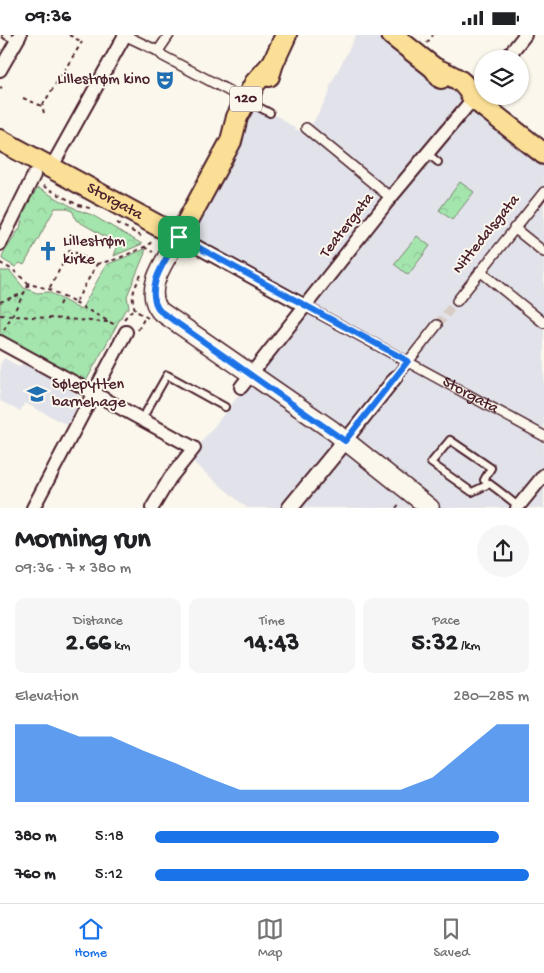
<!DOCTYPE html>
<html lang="en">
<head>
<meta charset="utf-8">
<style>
  :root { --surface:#fff; --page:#f6f6f6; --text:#202124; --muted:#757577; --line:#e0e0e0; --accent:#1a73e8 }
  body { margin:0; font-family:"Gochi Hand",sans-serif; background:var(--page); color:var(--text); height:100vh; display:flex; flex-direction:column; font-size:19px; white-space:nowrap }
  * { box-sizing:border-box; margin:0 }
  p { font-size:16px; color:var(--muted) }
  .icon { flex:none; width:28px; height:28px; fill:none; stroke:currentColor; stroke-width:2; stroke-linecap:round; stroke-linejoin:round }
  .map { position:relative; height:473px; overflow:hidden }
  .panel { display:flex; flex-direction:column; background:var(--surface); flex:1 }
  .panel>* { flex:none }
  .tools { position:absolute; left:474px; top:15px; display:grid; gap:10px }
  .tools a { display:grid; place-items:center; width:55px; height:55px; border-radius:50%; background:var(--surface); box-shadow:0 1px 4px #0004; font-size:25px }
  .pin { position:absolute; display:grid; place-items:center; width:42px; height:42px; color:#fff; margin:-21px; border-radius:10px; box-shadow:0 2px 8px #0006 }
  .round { display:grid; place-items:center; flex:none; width:52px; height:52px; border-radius:26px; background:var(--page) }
  .overview { display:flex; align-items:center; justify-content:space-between; height:85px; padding:0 15px }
  h1 { font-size:28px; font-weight:800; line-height:38px }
  .figures { display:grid; grid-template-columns:repeat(3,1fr); gap:8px; height:85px; padding:5px 15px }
  .figures div { display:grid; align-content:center; border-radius:10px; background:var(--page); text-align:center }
  .figures b { font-size:25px; font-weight:800 }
  .figures small { font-size:14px; font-weight:400 }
  .figures p { font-size:14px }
  .chart { height:140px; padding:10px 15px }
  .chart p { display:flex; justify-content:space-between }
  .chart svg { width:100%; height:90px; margin-top:5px; fill:var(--accent); opacity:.7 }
  ul { padding:0 15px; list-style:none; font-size:16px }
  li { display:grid; grid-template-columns:80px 60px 1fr; align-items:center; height:38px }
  li i { height:12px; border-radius:6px; background:var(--accent) }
  .status { display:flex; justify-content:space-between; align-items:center; height:35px; padding:0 25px; background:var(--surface); direction:ltr }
  .status svg { height:14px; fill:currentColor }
  .tabs { display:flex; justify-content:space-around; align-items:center; height:70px; border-top:1px solid var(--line); background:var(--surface); font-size:14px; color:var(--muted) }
  .tabs a { display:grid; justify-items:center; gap:2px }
  .tabs .on { color:var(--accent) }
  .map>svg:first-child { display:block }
  .built { fill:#e2e3ea }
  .park { fill:url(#park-crowns); stroke:#77826c }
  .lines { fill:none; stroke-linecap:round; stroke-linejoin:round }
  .pedestrian-tunnel { stroke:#d8ccc5; stroke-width:9; stroke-dasharray:9 4.5; stroke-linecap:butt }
  .service-casing { stroke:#4a1f2b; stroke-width:10 }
  .pedestrian-casing { stroke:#4a1f2b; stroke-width:12 }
  .minor-casing { stroke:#4a1f2b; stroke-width:16 }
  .tertiary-casing { stroke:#4a1f2b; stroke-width:19 }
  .secondary-casing { stroke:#4a1f2b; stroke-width:21 }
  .primary-casing { stroke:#4a1f2b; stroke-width:24 }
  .path { stroke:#4a1f2b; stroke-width:2; stroke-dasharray:4 4; stroke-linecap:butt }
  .service { stroke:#fbf7ec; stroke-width:6 }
  .pedestrian { stroke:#fbf7ec; stroke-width:9 }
  .minor { stroke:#fbf7ec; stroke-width:12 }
  .tertiary { stroke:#fbf7ec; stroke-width:15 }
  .secondary { stroke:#fbf7ec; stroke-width:18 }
  .primary { stroke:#fbdf96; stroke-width:20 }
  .route-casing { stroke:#fff; stroke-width:10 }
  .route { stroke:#1a73e8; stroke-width:6 }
  .labels { text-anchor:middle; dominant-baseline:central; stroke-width:4; stroke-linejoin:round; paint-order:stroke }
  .shield { fill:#fbf7ec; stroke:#7f6065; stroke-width:1 }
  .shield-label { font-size:15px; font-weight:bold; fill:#4a1f2b }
  .poi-label { font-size:16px; fill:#4a1f2b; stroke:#fbf7ec; text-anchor:start }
  .street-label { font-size:16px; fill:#4a1f2b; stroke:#fbf7ec }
</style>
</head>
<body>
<div class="status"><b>09:36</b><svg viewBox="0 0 49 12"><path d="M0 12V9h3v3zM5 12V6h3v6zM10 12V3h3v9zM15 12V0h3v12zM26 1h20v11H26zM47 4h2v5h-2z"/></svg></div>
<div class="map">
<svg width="544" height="473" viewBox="0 0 544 473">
  <defs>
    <pattern id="park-crowns" width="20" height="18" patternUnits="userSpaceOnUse" patternTransform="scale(1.25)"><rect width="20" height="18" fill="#a4e5ae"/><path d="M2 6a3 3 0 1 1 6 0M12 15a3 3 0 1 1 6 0" fill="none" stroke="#8fc496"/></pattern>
  </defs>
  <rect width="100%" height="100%" fill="#fbf7ec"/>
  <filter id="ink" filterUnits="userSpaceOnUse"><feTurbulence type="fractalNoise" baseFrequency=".02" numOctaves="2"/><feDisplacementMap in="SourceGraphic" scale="10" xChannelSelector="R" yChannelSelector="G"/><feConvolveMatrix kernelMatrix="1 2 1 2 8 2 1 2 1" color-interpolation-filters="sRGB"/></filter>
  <g filter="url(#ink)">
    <path class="built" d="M356 0H401L544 113V473H304L300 470 297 473H247L195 429 192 419 262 331 296 277 278 264 189 213V191L254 74 279 82 297 95 307 98 329 59 330 54 329 53Z
      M4 323 20 332 22 328 68 353 82 364 67 390 25 368 20 376 0 366V330Z"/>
    <path class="park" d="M460 147 474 157 452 185 439 175Z
      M38 153 78 175 92 180 142 209 114 221 118 209 76 185 73 177 67 173H55L24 230 20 228 15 232 2 224 3 219 20 193 26 170Z
      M417 201 430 211 408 240 394 229Z
      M145 214V218L127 261 129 273 125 275 86 346 0 300V236H10L24 253 37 258 49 257 81 275 106 230Z"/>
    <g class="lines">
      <path class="pedestrian-tunnel" d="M437 290 457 266"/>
      <defs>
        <path id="service" d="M6 0 17 6
          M249 67 270 78
          M427 118 438 127
          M142 384 167 340 225 372
          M489 449 472 457 431 428 450 405 491 433 484 445C496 453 507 462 518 471"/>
        <g id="pedestrian">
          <path d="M124 0 158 16 169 0"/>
          <path d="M158 16 163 21 246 65"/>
          <path d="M306 93 385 158"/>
          <path d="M514 193 544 217"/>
          <path d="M480 236 544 288"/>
          <path d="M457 266 544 157"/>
          <path id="s1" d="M305 271 544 401"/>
          <path d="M396 342 437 290"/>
        </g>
        <path id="minor" d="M506 24 525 0
          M0 35 20 0
          M51 133 125 0
          M179 202 305 271
          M0 209 34 140
          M0 307 194 413 170 443 152 473
          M241 352 391 162 482 53
          M345 406 396 342
          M33 473 126 297
          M517 473 544 440"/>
        <path id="tertiary" d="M290 473 345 406"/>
        <path id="secondary" d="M179 202C167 223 142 254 160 276L332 395 430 473"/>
        <g id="primary">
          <path d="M392 0 434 33 441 43"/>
          <path d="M434 33C453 42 463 43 473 63L544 119"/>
          <path d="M269 41 273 28 286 0"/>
          <path id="s2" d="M0 105 179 202 231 106 237 82 255 48 273 28"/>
        </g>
      </defs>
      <use href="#service" class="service-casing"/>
      <use href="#pedestrian" class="pedestrian-casing"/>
      <use href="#minor" class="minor-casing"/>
      <use href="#tertiary" class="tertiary-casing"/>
      <use href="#secondary" class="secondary-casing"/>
      <use href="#primary" class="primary-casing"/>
      <path class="path" d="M69 0 82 7
        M427 8 433 0
        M0 52 2 53
        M23 63 42 71
        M44 78 42 71 82 7
        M43 151 78 170 93 174
        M117 188 141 201
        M144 212 153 217
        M468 225 473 229
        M0 228 13 235 29 249 49 254 75 268 97 229 70 215 49 254
        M97 229 117 224 149 210 151 207
        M141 240C135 252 129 262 136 276L148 283
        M0 267 24 258
        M75 268 117 291
        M59 270 63 262
        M0 280 109 287
        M124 284 134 273
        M4 295 29 249
        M138 295 145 282
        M396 473 400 468"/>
      <use href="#service" class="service"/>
      <use href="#pedestrian" class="pedestrian"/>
      <use href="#minor" class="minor"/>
      <use href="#tertiary" class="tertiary"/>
      <use href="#secondary" class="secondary"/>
      <use href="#primary" class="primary"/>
    </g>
  </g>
  <g class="lines" filter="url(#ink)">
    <defs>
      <path id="route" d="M179 202 408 326 345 406 160 276C142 254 167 223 179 202Z"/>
    </defs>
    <use href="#route" class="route-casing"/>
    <use href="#route" class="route"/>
  </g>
  <defs>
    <symbol id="theatre-bare" viewBox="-9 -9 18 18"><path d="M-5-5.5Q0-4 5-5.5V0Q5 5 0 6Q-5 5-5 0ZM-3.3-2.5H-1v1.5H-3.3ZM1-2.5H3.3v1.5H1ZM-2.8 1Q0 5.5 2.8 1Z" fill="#1f6fb2" stroke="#fbf7ec" stroke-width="2.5" paint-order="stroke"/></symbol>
    <symbol id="church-bare" viewBox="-9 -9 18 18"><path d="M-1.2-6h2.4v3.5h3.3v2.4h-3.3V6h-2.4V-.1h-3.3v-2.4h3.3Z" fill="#1f6fb2" stroke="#fbf7ec" stroke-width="2.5" paint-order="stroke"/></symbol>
    <symbol id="school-bare" viewBox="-9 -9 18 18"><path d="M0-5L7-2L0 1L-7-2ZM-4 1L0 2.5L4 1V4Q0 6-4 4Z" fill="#1f6fb2" stroke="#fbf7ec" stroke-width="2.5" paint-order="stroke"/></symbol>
  </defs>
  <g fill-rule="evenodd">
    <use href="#theatre-bare" x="151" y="31" width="28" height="28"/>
    <use href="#church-bare" x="34" y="202" width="28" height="28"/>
    <use href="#school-bare" x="23" y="345" width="28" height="28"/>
  </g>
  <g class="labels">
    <rect class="shield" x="230" y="51.5" width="32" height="25" rx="4"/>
    <g class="shield-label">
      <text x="246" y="64">120</text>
    </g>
    <g class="poi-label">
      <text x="150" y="45" text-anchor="end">Lillestrøm kino</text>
      <text x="63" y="207">Lillestrøm<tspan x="63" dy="18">kirke</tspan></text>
      <text x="52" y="350">Sølepytten<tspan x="52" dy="18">barnehage</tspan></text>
    </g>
    <g class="street-label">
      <text stroke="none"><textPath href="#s2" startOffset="130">Storgata</textPath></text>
      <text transform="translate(348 191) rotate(-52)">Teatergata</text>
      <text transform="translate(487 200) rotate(-51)">Nittedalsgata</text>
      <text stroke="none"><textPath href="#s1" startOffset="188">Storgata</textPath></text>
    </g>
  </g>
</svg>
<div class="tools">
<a><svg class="icon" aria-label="layers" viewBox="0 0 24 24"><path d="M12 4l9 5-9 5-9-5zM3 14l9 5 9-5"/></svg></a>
</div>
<div class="pin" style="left:179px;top:202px;background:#1e9e55"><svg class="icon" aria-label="arrive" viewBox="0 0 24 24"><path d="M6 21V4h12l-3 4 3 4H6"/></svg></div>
</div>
<section class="panel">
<div class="overview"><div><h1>Morning run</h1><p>09:36 · 7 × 380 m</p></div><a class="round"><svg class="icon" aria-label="share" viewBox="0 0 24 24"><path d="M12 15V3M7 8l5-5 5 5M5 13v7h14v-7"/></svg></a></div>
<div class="figures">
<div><p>Distance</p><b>2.66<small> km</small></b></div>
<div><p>Time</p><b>14:43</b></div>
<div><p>Pace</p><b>5:32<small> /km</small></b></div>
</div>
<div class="chart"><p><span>Elevation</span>280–285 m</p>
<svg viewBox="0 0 160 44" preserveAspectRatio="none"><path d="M0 44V6L10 6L20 12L30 12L40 19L50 25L60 32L70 38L80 38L90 38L100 38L110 38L120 38L130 32L140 19L150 6L160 6V44z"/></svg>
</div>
<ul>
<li><b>380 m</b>5:18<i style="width:92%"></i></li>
<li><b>760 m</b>5:12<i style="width:100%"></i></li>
</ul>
</section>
<nav class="tabs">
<a class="on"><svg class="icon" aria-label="home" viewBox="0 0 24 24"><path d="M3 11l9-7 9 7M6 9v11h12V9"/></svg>Home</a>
<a><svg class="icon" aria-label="map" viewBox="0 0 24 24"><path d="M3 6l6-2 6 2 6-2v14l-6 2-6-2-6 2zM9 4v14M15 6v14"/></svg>Map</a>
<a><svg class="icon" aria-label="saved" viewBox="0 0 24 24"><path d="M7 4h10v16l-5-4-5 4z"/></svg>Saved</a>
</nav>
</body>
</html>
